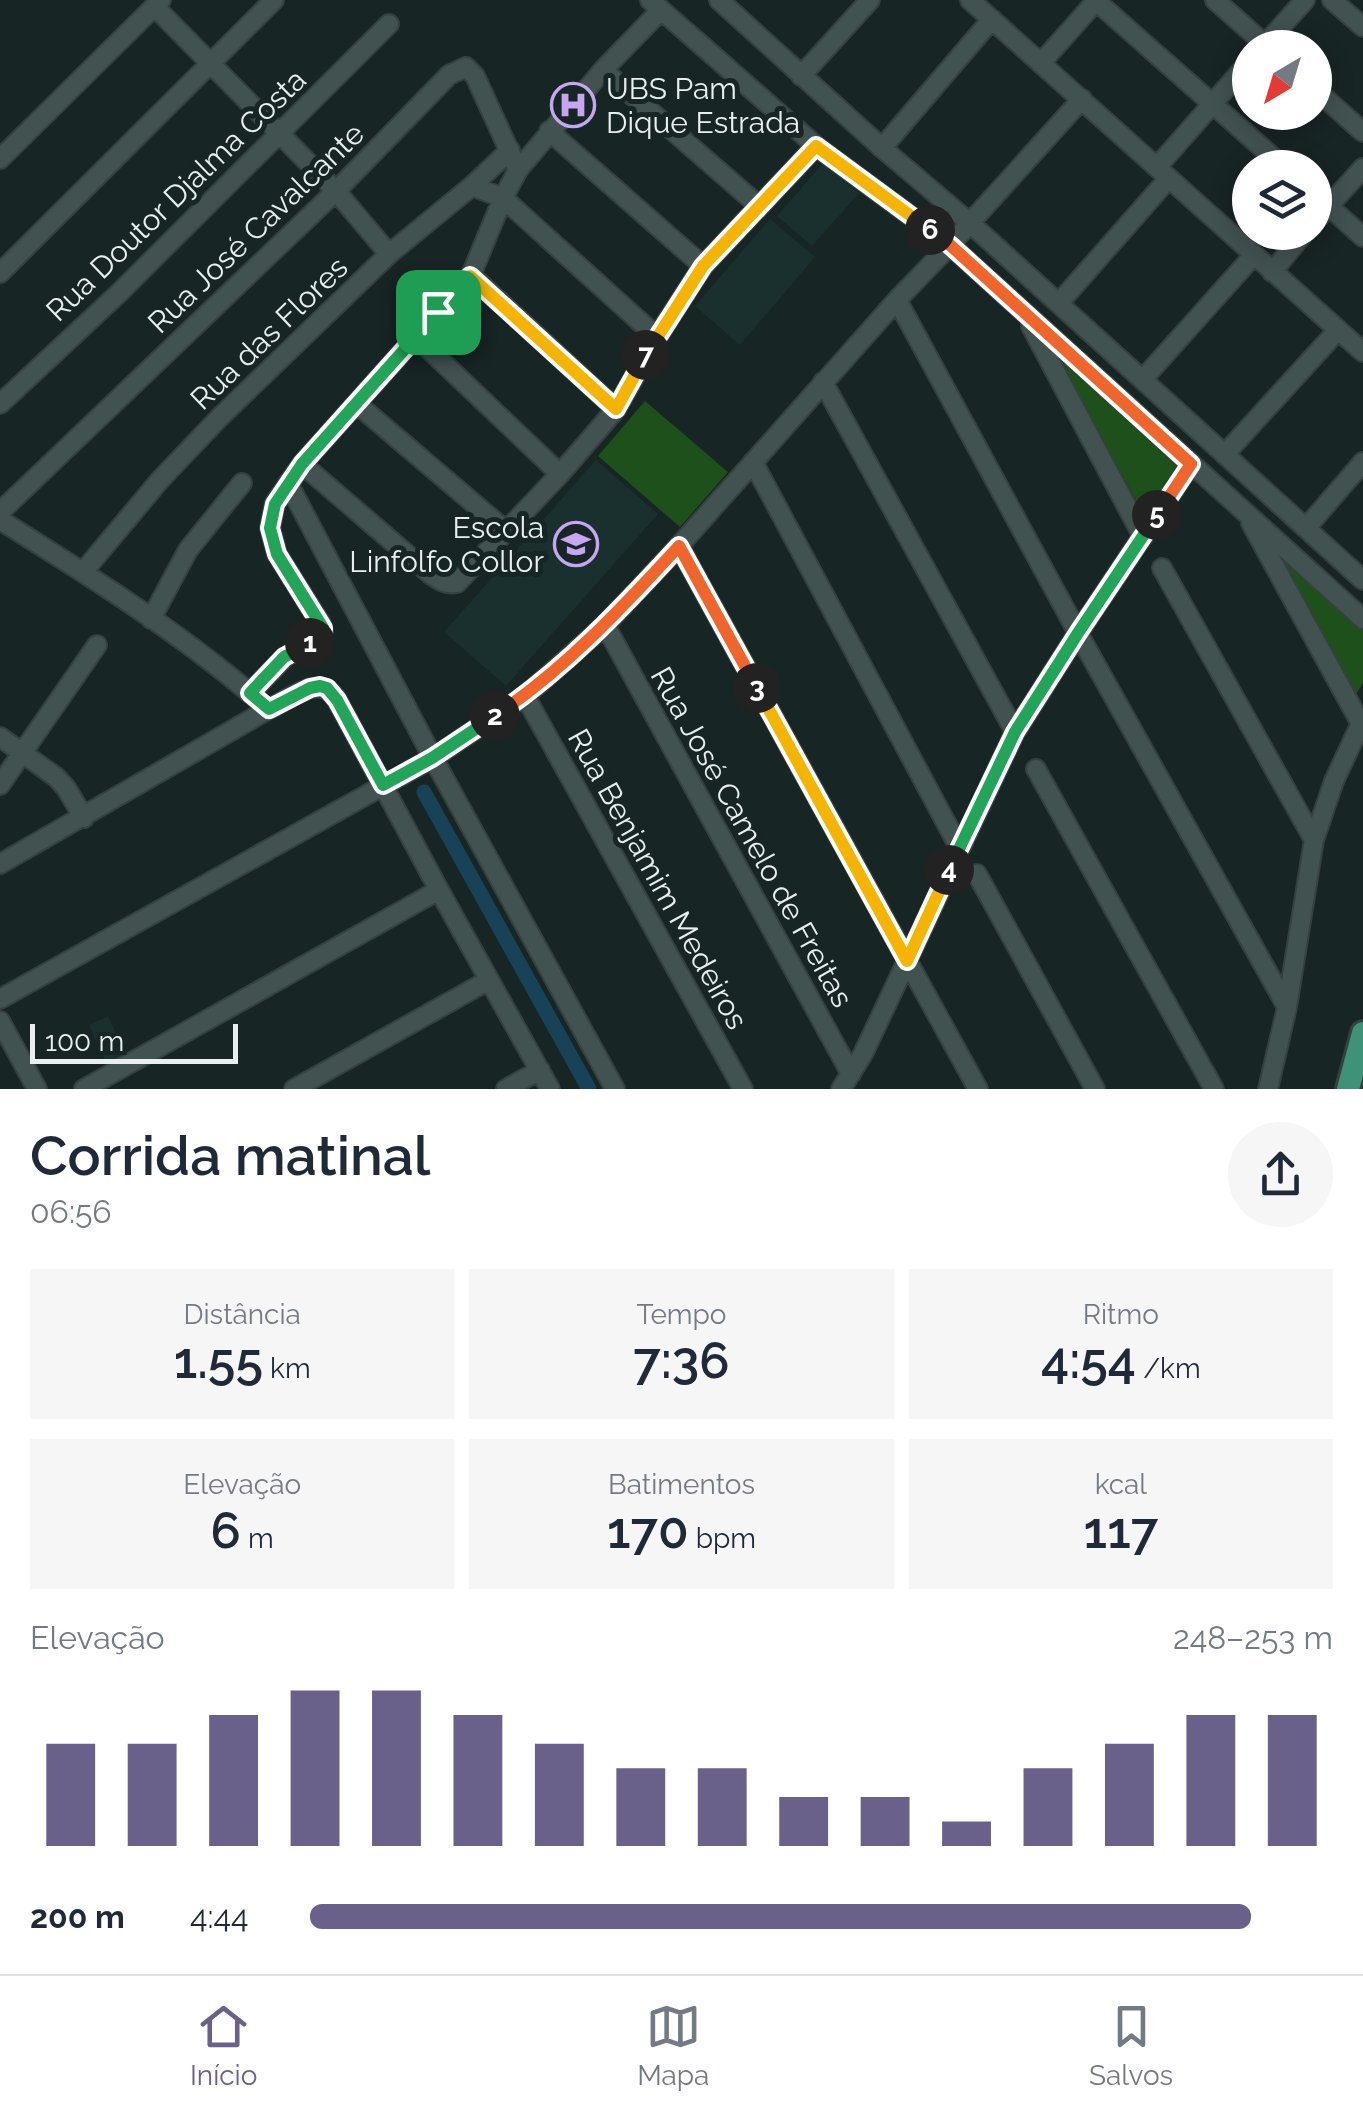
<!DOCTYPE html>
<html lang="pt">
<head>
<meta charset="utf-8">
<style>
  :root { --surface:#fff; --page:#f6f6f7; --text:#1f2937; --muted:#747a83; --line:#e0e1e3; --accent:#6a618a }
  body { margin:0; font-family:Raleway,sans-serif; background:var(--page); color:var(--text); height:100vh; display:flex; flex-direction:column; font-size:38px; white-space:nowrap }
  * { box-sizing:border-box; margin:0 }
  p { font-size:32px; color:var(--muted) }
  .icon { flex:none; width:55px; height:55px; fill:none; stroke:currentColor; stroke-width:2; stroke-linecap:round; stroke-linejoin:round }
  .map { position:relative; height:1089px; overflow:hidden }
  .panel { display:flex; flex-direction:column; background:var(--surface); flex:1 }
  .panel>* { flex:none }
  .needle { width:65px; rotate:218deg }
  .tools { position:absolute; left:1232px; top:30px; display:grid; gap:20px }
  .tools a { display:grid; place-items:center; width:100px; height:100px; border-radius:50%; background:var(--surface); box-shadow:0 5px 25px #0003; font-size:50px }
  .scale { position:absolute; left:30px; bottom:25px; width:208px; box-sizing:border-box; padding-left:10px; border:5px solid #e7f0ef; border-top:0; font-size:28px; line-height:35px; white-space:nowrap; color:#e7f0ef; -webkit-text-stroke:8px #172524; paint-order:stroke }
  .pin { position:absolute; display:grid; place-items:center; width:85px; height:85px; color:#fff; margin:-42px; border-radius:20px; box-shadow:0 5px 15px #0006 }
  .km { position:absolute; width:50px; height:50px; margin:-25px; border-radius:50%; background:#222; color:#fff; font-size:28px; line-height:50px; text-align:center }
  .round { display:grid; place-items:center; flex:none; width:105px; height:105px; border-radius:52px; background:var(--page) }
  .headline { display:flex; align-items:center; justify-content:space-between; height:170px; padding:0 30px }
  h1 { font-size:55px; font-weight:600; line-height:75px }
  .figures { display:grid; grid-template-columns:repeat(3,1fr); gap:15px; height:170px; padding:10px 30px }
  .figures div { display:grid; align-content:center; border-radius:0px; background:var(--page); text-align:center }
  .figures b { font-size:50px; font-weight:600 }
  .figures small { font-size:28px; font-weight:400 }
  .figures p { font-size:28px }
  .chart { height:280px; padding:20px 30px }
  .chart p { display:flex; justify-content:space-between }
  .chart svg { width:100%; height:180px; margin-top:10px; stroke:var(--accent); stroke-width:6 }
  ul { padding:0 30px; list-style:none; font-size:32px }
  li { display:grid; grid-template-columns:160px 120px 1fr; align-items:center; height:75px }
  li i { height:25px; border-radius:12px; background:var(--accent) }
  .menu { display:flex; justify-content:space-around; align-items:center; height:140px; border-top:2px solid var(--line); background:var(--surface); font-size:28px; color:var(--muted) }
  .menu a { display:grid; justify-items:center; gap:5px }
  .menu .active { color:var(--accent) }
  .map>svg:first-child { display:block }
  .built { fill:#19302e }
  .green { fill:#1e501c }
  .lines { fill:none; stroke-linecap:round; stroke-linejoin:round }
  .canal { stroke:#184257; stroke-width:15 }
  .minor-casing { stroke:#35403f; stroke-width:22 }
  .major-casing { stroke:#35403f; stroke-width:28 }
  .minor { stroke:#425251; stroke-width:18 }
  .major { stroke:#3d9277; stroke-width:22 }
  .split-1-casing { stroke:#fff; stroke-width:20 }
  .split-2-casing { stroke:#fff; stroke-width:20 }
  .split-3-casing { stroke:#fff; stroke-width:20 }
  .split-4-casing { stroke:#fff; stroke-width:20 }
  .split-5-casing { stroke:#fff; stroke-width:20 }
  .split-6-casing { stroke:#fff; stroke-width:20 }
  .split-7-casing { stroke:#fff; stroke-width:20 }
  .split-8-casing { stroke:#fff; stroke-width:20 }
  .split-1 { stroke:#22a559; stroke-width:12 }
  .split-2 { stroke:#22a559; stroke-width:12 }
  .split-3 { stroke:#f0652b; stroke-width:12 }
  .split-4 { stroke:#f5b400; stroke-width:12 }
  .split-5 { stroke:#22a559; stroke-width:12 }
  .split-6 { stroke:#f0652b; stroke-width:12 }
  .split-7 { stroke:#f5b400; stroke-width:12 }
  .split-8 { stroke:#f5b400; stroke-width:12 }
  .labels { text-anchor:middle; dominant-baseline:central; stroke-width:10; stroke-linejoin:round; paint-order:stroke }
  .poi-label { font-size:30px; fill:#e7f0ef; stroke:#172524; text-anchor:start }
  .street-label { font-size:30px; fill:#e7f0ef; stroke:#172524 }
</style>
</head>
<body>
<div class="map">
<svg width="1363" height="1089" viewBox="0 0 1363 1089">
  <rect width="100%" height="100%" fill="#172524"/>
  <path class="built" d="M824 162 859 193 812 246 777 216Z
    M770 219 815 257 740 345 695 306Z
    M596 460 658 514 506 686 444 632Z
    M108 1016 128 1058 108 1067 89 1025Z"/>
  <path class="green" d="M1046 334 1189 465 1149 524Z
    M645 401 728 472 680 527 598 456Z
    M1262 531 1363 624V683L1353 699Z"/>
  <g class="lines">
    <path class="canal" d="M424 792 589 1089"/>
    <defs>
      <path id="minor" d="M650 0 816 146 950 245 1363 619
        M719 0 882 148 970 223 1363 580
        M970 0 1363 352
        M1095 0 1285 168
        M1215 0 1269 48
        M1332 0 1363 27
        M155 7 336 191 389 254
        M1262 48 1305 0
        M1041 63 1097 0
        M603 70 759 206
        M801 76 870 0
        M1315 89 1363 132
        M549 131 703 266
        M882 148 992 19
        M0 159 161 0
        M1157 167 1250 61
        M472 186 503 198 657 337
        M1315 194 1363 237
        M1315 221 1363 168
        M1272 272 1305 232
        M0 273 274 0
        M471 275 616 409
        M897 300 1078 633 1287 1007
        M1059 303 1169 178
        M1031 326 1143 537
        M416 337 560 474
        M1143 379 1254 255
        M823 382 1015 732
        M0 404 119 293 389 24
        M357 404 505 530
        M1225 454 1338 330
        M753 462 959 847
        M302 464 430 574C439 580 446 585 457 583L560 474 616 409 657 337 703 266 816 146
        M288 483 433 758 615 1089
        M0 512 336 191 449 75 466 67 475 76 518 170
        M0 520C88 575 178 631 257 699
        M1251 523 1361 724
        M1306 528 1363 462
        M679 546 978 1089
        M1162 568 1314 840
        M83 572 160 480 220 417 389 254 472 186 510 150
        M151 619 188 550 242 483
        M605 625 851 1074
        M250 693 285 657 318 638 323 632 321 624 277 554 270 528 275 503 302 464 471 275 503 198 518 170 603 70 661 10
        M525 696 743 1089
        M0 737 56 777 66 788 84 818
        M1036 769 1214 1089
        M0 785 97 645
        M0 864 269 709C291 698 320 672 337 700L439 890 550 1089
        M977 874 1095 1089
        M0 999 433 758 525 696 605 625 679 546 897 300 950 245 1082 99
        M0 1021 37 1089
        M84 1089 439 890
        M294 1089 489 980
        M506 1089 540 1070
        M841 1089 863 1054 1015 732 1078 633 1191 464
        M1268 1089 1287 1007 1314 840 1334 781 1363 719"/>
      <path id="major" d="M1348 1089 1363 1033"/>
    </defs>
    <use href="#minor" class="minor-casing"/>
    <use href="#major" class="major-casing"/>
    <use href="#minor" class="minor"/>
    <use href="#major" class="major"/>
  </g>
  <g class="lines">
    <defs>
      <path id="split-1" d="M310 643 322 636 323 628 277 554 270 528 275 504 302 464 438 312"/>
      <path id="split-2" d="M310 643 284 657 250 693 269 709 310 688 320 686 327 688 337 700 383 785 432 758 495 716"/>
      <path id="split-3" d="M495 716C565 669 622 608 679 546L757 688"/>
      <path id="split-4" d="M757 688 907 961 949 870"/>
      <path id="split-5" d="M949 870 1015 732 1078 633 1157 515"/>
      <path id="split-6" d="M930 230 950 245 1191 464 1157 515"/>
      <path id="split-7" d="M646 355 703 266 816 146 930 230"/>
      <path id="split-8" d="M438 312 470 276 616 409 646 355"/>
    </defs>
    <use href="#split-1" class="split-1-casing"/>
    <use href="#split-2" class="split-2-casing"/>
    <use href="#split-3" class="split-3-casing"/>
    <use href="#split-4" class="split-4-casing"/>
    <use href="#split-5" class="split-5-casing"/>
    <use href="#split-6" class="split-6-casing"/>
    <use href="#split-7" class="split-7-casing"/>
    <use href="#split-8" class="split-8-casing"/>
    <use href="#split-1" class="split-1"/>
    <use href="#split-2" class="split-2"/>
    <use href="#split-3" class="split-3"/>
    <use href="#split-4" class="split-4"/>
    <use href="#split-5" class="split-5"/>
    <use href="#split-6" class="split-6"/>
    <use href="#split-7" class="split-7"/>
    <use href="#split-8" class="split-8"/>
  </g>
  <defs>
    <symbol id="hospital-ring" viewBox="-11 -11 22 22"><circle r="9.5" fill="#172524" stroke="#c6a6f0" stroke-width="1.5"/><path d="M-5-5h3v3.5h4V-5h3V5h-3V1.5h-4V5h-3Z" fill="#c6a6f0"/></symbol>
    <symbol id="school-ring" viewBox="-11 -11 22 22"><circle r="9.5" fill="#172524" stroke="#c6a6f0" stroke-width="1.5"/><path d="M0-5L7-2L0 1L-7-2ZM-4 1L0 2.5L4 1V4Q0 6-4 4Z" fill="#c6a6f0"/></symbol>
  </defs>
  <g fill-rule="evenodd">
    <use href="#hospital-ring" x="548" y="80" width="50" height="50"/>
    <use href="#school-ring" x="551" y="519" width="50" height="50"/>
  </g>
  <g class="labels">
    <g class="poi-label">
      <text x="606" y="88">UBS Pam<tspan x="606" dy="34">Dique Estrada</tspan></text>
      <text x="544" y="527" text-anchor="end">Escola<tspan x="544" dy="34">Linfolfo Collor</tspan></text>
    </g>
    <g class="street-label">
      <text transform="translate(176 195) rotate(-44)">Rua Doutor Djalma Costa</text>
      <text transform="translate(256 228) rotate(-44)">Rua José Cavalcante</text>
      <text transform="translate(269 333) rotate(-44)">Rua das Flores</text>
      <text transform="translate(752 837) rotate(61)">Rua José Camelo de Freitas</text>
      <text transform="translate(658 879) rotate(61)">Rua Benjamim Medeiros</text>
    </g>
  </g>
</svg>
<div class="tools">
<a><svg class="needle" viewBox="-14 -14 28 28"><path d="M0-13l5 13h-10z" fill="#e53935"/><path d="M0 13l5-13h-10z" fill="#747a83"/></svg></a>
<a><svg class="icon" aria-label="layers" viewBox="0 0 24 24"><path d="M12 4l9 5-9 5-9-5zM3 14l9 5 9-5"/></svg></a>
</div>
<div class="scale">100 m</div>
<div class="pin" style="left:438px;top:312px;background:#1e9e55"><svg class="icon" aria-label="arrive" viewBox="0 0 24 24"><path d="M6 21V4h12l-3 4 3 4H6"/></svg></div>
<b class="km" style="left:310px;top:643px">1</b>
<b class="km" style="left:495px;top:716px">2</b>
<b class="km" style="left:757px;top:688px">3</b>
<b class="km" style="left:949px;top:870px">4</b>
<b class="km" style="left:1157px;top:515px">5</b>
<b class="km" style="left:930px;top:230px">6</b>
<b class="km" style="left:646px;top:355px">7</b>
</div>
<section class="panel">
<div class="headline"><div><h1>Corrida matinal</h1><p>06:56</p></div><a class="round"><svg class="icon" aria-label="share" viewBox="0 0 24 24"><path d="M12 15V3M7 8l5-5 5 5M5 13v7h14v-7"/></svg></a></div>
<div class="figures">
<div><p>Distância</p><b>1.55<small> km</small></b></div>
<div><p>Tempo</p><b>7:36</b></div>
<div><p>Ritmo</p><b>4:54<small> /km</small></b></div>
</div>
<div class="figures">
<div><p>Elevação</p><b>6<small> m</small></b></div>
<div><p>Batimentos</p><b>170<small> bpm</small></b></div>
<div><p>kcal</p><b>117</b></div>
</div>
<div class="chart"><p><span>Elevação</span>248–253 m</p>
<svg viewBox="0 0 160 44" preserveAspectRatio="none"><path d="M5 44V19M15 44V19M25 44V12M35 44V6M45 44V6M55 44V12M65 44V19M75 44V25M85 44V25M95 44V32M105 44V32M115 44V38M125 44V25M135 44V19M145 44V12M155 44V12"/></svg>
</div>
<ul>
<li><b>200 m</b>4:44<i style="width:92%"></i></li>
</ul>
</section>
<nav class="menu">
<a class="active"><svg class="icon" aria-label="home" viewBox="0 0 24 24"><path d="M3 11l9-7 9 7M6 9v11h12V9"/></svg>Início</a>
<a><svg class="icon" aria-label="map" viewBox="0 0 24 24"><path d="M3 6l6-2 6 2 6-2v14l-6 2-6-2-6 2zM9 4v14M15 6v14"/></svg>Mapa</a>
<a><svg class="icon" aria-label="saved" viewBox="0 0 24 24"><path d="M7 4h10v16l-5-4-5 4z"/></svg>Salvos</a>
</nav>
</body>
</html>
